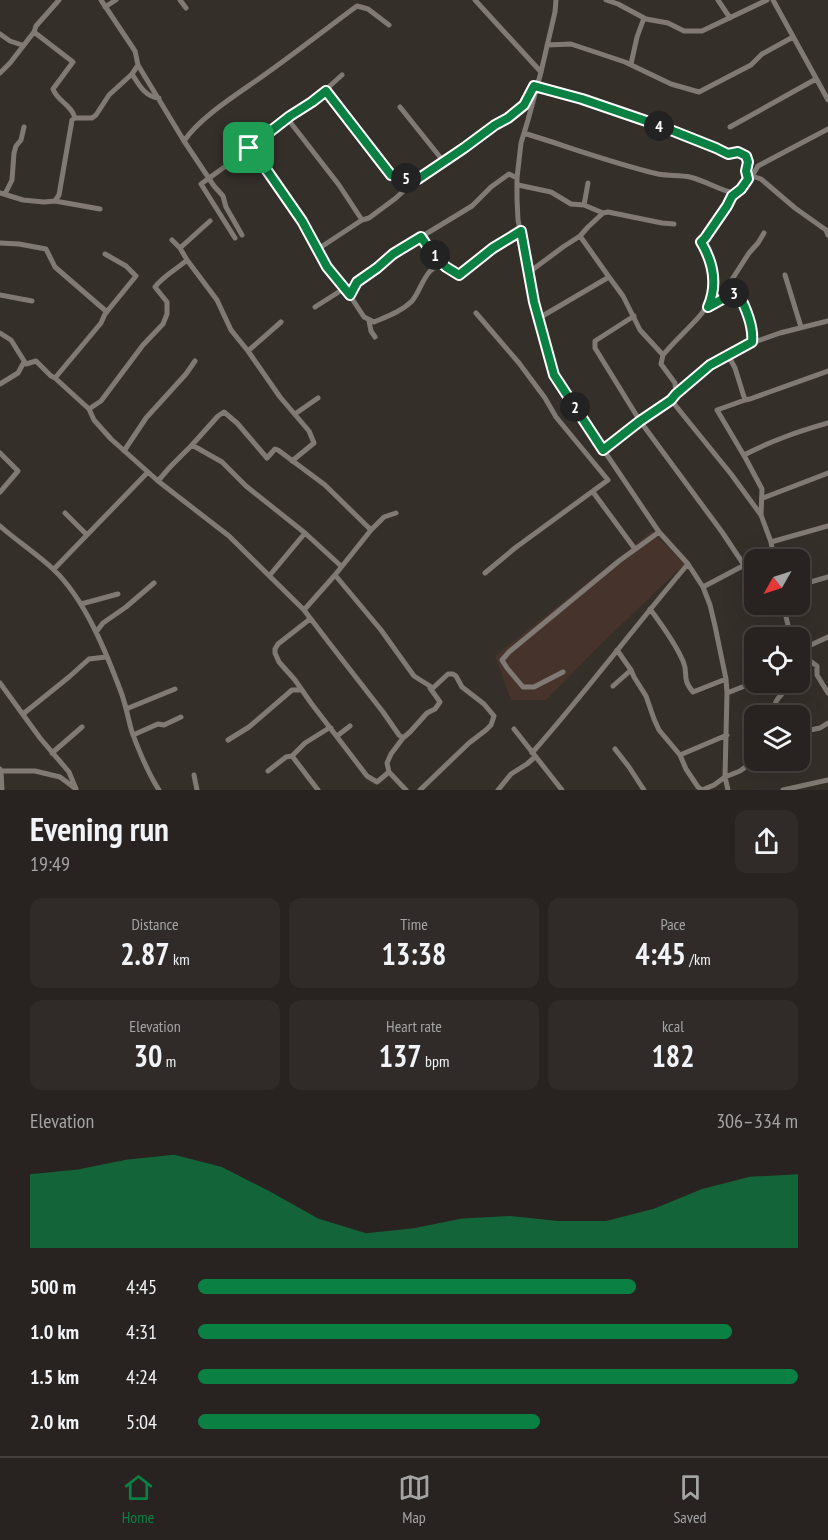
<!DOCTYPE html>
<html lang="en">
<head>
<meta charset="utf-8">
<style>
  :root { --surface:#282320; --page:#302b29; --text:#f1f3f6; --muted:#a5a4a5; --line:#44403e; --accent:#0b8043 }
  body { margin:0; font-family:"PT Sans Narrow",sans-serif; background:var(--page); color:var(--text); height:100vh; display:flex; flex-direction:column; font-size:22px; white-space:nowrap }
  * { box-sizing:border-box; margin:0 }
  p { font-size:20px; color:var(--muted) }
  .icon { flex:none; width:33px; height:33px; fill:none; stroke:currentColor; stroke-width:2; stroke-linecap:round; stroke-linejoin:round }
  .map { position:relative; height:790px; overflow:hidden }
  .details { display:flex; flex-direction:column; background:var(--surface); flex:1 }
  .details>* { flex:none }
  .needle { width:39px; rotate:231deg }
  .fabs { position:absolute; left:744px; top:549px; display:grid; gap:12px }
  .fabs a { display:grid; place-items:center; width:66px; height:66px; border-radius:12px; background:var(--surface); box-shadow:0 6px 24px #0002,0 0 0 2px var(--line); font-size:30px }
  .pin { position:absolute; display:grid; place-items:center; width:51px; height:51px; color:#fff; margin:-26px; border-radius:12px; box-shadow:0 3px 9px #0006 }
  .km { position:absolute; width:30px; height:30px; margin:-15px; border-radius:50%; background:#222; color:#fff; font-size:16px; line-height:30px; text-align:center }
  .round { display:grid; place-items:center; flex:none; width:63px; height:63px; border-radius:12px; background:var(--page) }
  .head { display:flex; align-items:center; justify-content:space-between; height:102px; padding:0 30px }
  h1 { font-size:33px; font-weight:700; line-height:45px }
  .figures { display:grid; grid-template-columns:repeat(3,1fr); gap:9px; height:102px; padding:6px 30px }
  .figures div { display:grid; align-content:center; border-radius:12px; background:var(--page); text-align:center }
  .figures b { font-size:30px; font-weight:700 }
  .figures small { font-size:16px; font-weight:400 }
  .figures p { font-size:16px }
  .chart { height:168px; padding:12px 30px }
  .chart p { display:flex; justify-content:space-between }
  .chart svg { width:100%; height:108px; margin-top:6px; fill:var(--accent); opacity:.7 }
  ul { padding:0 30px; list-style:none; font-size:20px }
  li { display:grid; grid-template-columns:96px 72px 1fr; align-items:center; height:45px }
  li i { height:15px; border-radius:8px; background:var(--accent) }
  .menu { display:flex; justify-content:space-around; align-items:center; height:84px; border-top:2px solid var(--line); background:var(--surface); font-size:16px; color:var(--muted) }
  .menu a { display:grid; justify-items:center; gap:3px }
  .menu .current { color:var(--accent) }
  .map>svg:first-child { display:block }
  .industrial { fill:#45332c }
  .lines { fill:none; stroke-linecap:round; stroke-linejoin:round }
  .minor { stroke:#817a74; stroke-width:5 }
  .route-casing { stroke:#fff; stroke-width:12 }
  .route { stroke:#0b8043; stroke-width:8 }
</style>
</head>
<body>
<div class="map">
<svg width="828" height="790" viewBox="0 0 828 790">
  <rect width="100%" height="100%" fill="#352f2a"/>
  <path class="industrial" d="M652 531 685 564 603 642 546 700H511L495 656Z"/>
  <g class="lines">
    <path class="minor" d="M101 0 135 51 138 65 132 74C139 85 145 97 159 98
      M180 0 186 8
      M475 0 541 72
      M556 0 555 12 541 72 528 120 521 143 517 178V199L518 220 540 328 553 375 659 532 688 564 703 587 710 605 715 626 726 679 727 693 725 777 728 790
      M606 0 618 4 646 19 668 23 684 31H702L767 0
      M718 0 730 18
      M773 0 828 100
      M105 7 116 0
      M34 32 73 62 53 89C57 101 72 105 75 118L72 120 59 195 55 201
      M0 34 10 41 22 45
      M547 45 571 44 625 62 671 84 699 92 751 65 762 54 793 37
      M631 64 637 37 644 18
      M138 65 184 141 214 186 223 196 226 207 242 235
      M0 73 10 63 34 32 36 26 59 0
      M326 91 391 175 404 178 417 179
      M400 107 444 162
      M75 118H92L96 115 109 95 132 74
      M287 118 339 185 362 220
      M730 127 816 79
      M524 133C569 147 612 163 658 174 669 176 680 175 690 177 706 181 719 190 734 193
      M184 141C202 115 241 92 267 73 298 51 327 28 357 6L368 9 389 25
      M250 148 259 159 301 221 327 267 345 288 364 317 374 322C388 316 402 311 412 301 422 290 426 261 446 267 450 268 455 273 459 275L493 248 521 231
      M752 176 761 179 795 208 826 230 828 235
      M518 185 551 192 571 204 584 205 603 213
      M0 193 23 200 44 202 55 201 100 209
      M5 194 12 180 14 153 16 146 21 140 24 127
      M584 205 588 183
      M764 233 758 243 749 253 731 281C741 297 755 324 752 343L728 355 735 368 745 400 717 410 746 459 762 489 761 515 771 542 774 560
      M421 237 432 253 446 267
      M235 238 201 184 263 139 290 116 312 102 342 75
      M172 240 180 248
      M0 243 19 244 46 249 55 267 107 312
      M318 249 362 220 369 218 396 198 412 183 464 148 495 125 508 118 524 105 534 86 582 99 658 125 716 148 727 154 738 152 746 156C750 164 746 170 748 179
      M105 254 126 266 136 276 105 314 101 323 55 378 89 409 94 420 111 439 158 481 229 536 304 610
      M187 260 217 300 231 330 248 351
      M528 273 563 247 580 236 588 227 603 213 608 212 662 223 674 224
      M785 275 801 327
      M609 277 623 296 640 330 663 355C696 315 736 300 701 242L705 239 727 206 732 196 741 189 748 179 752 176 758 166 828 129
      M0 295 32 301
      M350 295 357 282 377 268 393 254 472 206 491 187 509 174 517 178
      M315 307 345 288
      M708 307 737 291
      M476 313 519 363 545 398 556 417 608 480 515 548 485 573
      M634 316 595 341V348L640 421 722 532 744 565
      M539 318 609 277 580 236
      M369 321 371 331 375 337
      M281 322 248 351 280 397 309 431 314 443 292 461
      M0 333 11 340 26 364 36 361 51 376 55 378
      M752 343 780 333 828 321
      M0 384 18 373 24 362
      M676 394 710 365 728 355
      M671 400 731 474 761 515
      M745 400 750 399 828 371
      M89 409 101 401 143 345 163 324 167 314V302L155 287C163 276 177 269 187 260L180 248 210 221
      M295 414 318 398
      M192 445 218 416 224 412 237 423 267 458 275 449 278 450 325 485 371 530
      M603 450 640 421 671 400 676 394 675 383 661 364 663 355
      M124 451 146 418 186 374 195 361
      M0 453 18 471 0 492
      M744 455C773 440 797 432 828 423
      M158 481 170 467 192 445 222 462 246 486 305 533 341 566
      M593 492 635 549
      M763 498 828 473
      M65 513 87 535
      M396 513 384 517 371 530 335 575 304 610 330 644 383 712 399 735 403 738
      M0 526C17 541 37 554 53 569 85 599 106 652 121 692 126 705 128 719 132 732 139 751 148 773 159 790
      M771 542 828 526
      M755 560 772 550
      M54 569 148 472
      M270 575 305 533
      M335 575 381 630 414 676 433 688 448 674H453L456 676 462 687 484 704 494 716 491 725 486 730 469 743 420 790
      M800 585 828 577
      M703 587 754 560
      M81 604 118 594
      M783 604 791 638
      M650 609C662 625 675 643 683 661 689 675 681 678 693 692L726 679
      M310 619 278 644 275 649V653L279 662 295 680 311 703 367 776 377 782 389 772
      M96 632 103 623 126 607 154 583
      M617 650 631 670 634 677 646 696 654 719 659 730 680 755 686 769 698 787 702 790
      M800 650 828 637
      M800 657 806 658 817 666V675L828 693
      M563 672 534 687H523L507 668 502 660 509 652 619 561 659 532
      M0 683 40 738 69 772 76 789
      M613 686 631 670
      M727 693 755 682
      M126 709 175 689
      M23 714 69 677 89 659 106 657
      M777 716C769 695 787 698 787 682
      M514 729 562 790
      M800 732 820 728 828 723
      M133 735 158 724 164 725 181 717
      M337 736 350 726
      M228 740 249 727 292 690H301
      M615 749 629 767 644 790
      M52 753 82 727
      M532 753C586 692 635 626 688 564
      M680 755 727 735
      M292 756 318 790
      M0 769 1 771H35L60 777 76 789
      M0 771H1L2 790
      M268 771 286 757 292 756 305 743 329 728H331
      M194 775 197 790
      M406 790 389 772 387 763 391 754 403 738 410 732 427 713 435 709 440 702 430 688
      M498 790 511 774 527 764 535 757
      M702 790 714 785 725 777 740 771 755 760
      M783 790 828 780"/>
  </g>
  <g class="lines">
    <defs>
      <path id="route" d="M534 86 582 99 658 125 716 148 728 154 738 152 746 156 748 162 746 171 748 179 741 189 732 196 727 206 705 238 701 242C713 262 718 284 708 307L737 291C745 306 754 326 752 342L710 365 676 394 671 400 640 421 603 450 554 375 534 302 521 231 493 248 459 275 446 267 432 253 421 237 393 254 377 268 357 282 350 295 327 267 302 221 259 159 249 148 290 116 312 102 326 91 391 175 404 178 418 179 464 148 495 125 508 118 524 105Z"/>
    </defs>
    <use href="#route" class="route-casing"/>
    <use href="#route" class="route"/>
  </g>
</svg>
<div class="fabs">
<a><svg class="needle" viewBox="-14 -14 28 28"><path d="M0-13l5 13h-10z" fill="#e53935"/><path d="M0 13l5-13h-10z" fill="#a5a4a5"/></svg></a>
<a><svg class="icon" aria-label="locate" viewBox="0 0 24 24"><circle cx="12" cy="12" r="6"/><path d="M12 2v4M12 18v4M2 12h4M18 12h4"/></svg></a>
<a><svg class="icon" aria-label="layers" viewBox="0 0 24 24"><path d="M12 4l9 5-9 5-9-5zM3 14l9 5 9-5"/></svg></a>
</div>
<div class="pin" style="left:249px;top:148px;background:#1e9e55"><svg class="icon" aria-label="arrive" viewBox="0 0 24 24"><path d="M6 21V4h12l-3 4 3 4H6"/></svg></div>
<b class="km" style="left:435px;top:255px">1</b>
<b class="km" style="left:575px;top:407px">2</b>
<b class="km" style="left:734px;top:293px">3</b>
<b class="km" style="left:659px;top:126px">4</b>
<b class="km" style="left:406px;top:178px">5</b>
</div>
<section class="details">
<div class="head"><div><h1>Evening run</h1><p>19:49</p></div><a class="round"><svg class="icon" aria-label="share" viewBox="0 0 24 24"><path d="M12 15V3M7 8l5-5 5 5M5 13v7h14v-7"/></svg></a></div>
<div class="figures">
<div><p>Distance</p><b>2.87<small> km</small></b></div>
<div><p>Time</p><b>13:38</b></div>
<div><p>Pace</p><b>4:45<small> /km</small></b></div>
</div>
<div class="figures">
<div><p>Elevation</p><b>30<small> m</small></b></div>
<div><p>Heart rate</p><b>137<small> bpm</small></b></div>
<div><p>kcal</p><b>182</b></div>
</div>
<div class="chart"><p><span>Elevation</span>306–334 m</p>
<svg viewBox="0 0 160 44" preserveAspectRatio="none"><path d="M0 44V14L10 12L20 8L30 6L40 11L50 21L60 32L70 38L80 36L90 32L100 31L110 33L120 33L130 28L140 20L150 15L160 14V44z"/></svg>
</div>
<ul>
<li><b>500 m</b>4:45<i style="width:73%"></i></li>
<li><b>1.0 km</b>4:31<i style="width:89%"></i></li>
<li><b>1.5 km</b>4:24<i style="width:100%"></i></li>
<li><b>2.0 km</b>5:04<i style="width:57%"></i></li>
</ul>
</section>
<nav class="menu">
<a class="current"><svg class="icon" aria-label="home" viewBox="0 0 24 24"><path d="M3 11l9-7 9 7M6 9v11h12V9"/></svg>Home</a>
<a><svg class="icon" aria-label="map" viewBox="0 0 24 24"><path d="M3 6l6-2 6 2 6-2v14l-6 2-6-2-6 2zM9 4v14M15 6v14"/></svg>Map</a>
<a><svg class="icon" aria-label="saved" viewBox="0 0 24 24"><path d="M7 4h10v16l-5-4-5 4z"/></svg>Saved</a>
</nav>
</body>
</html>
